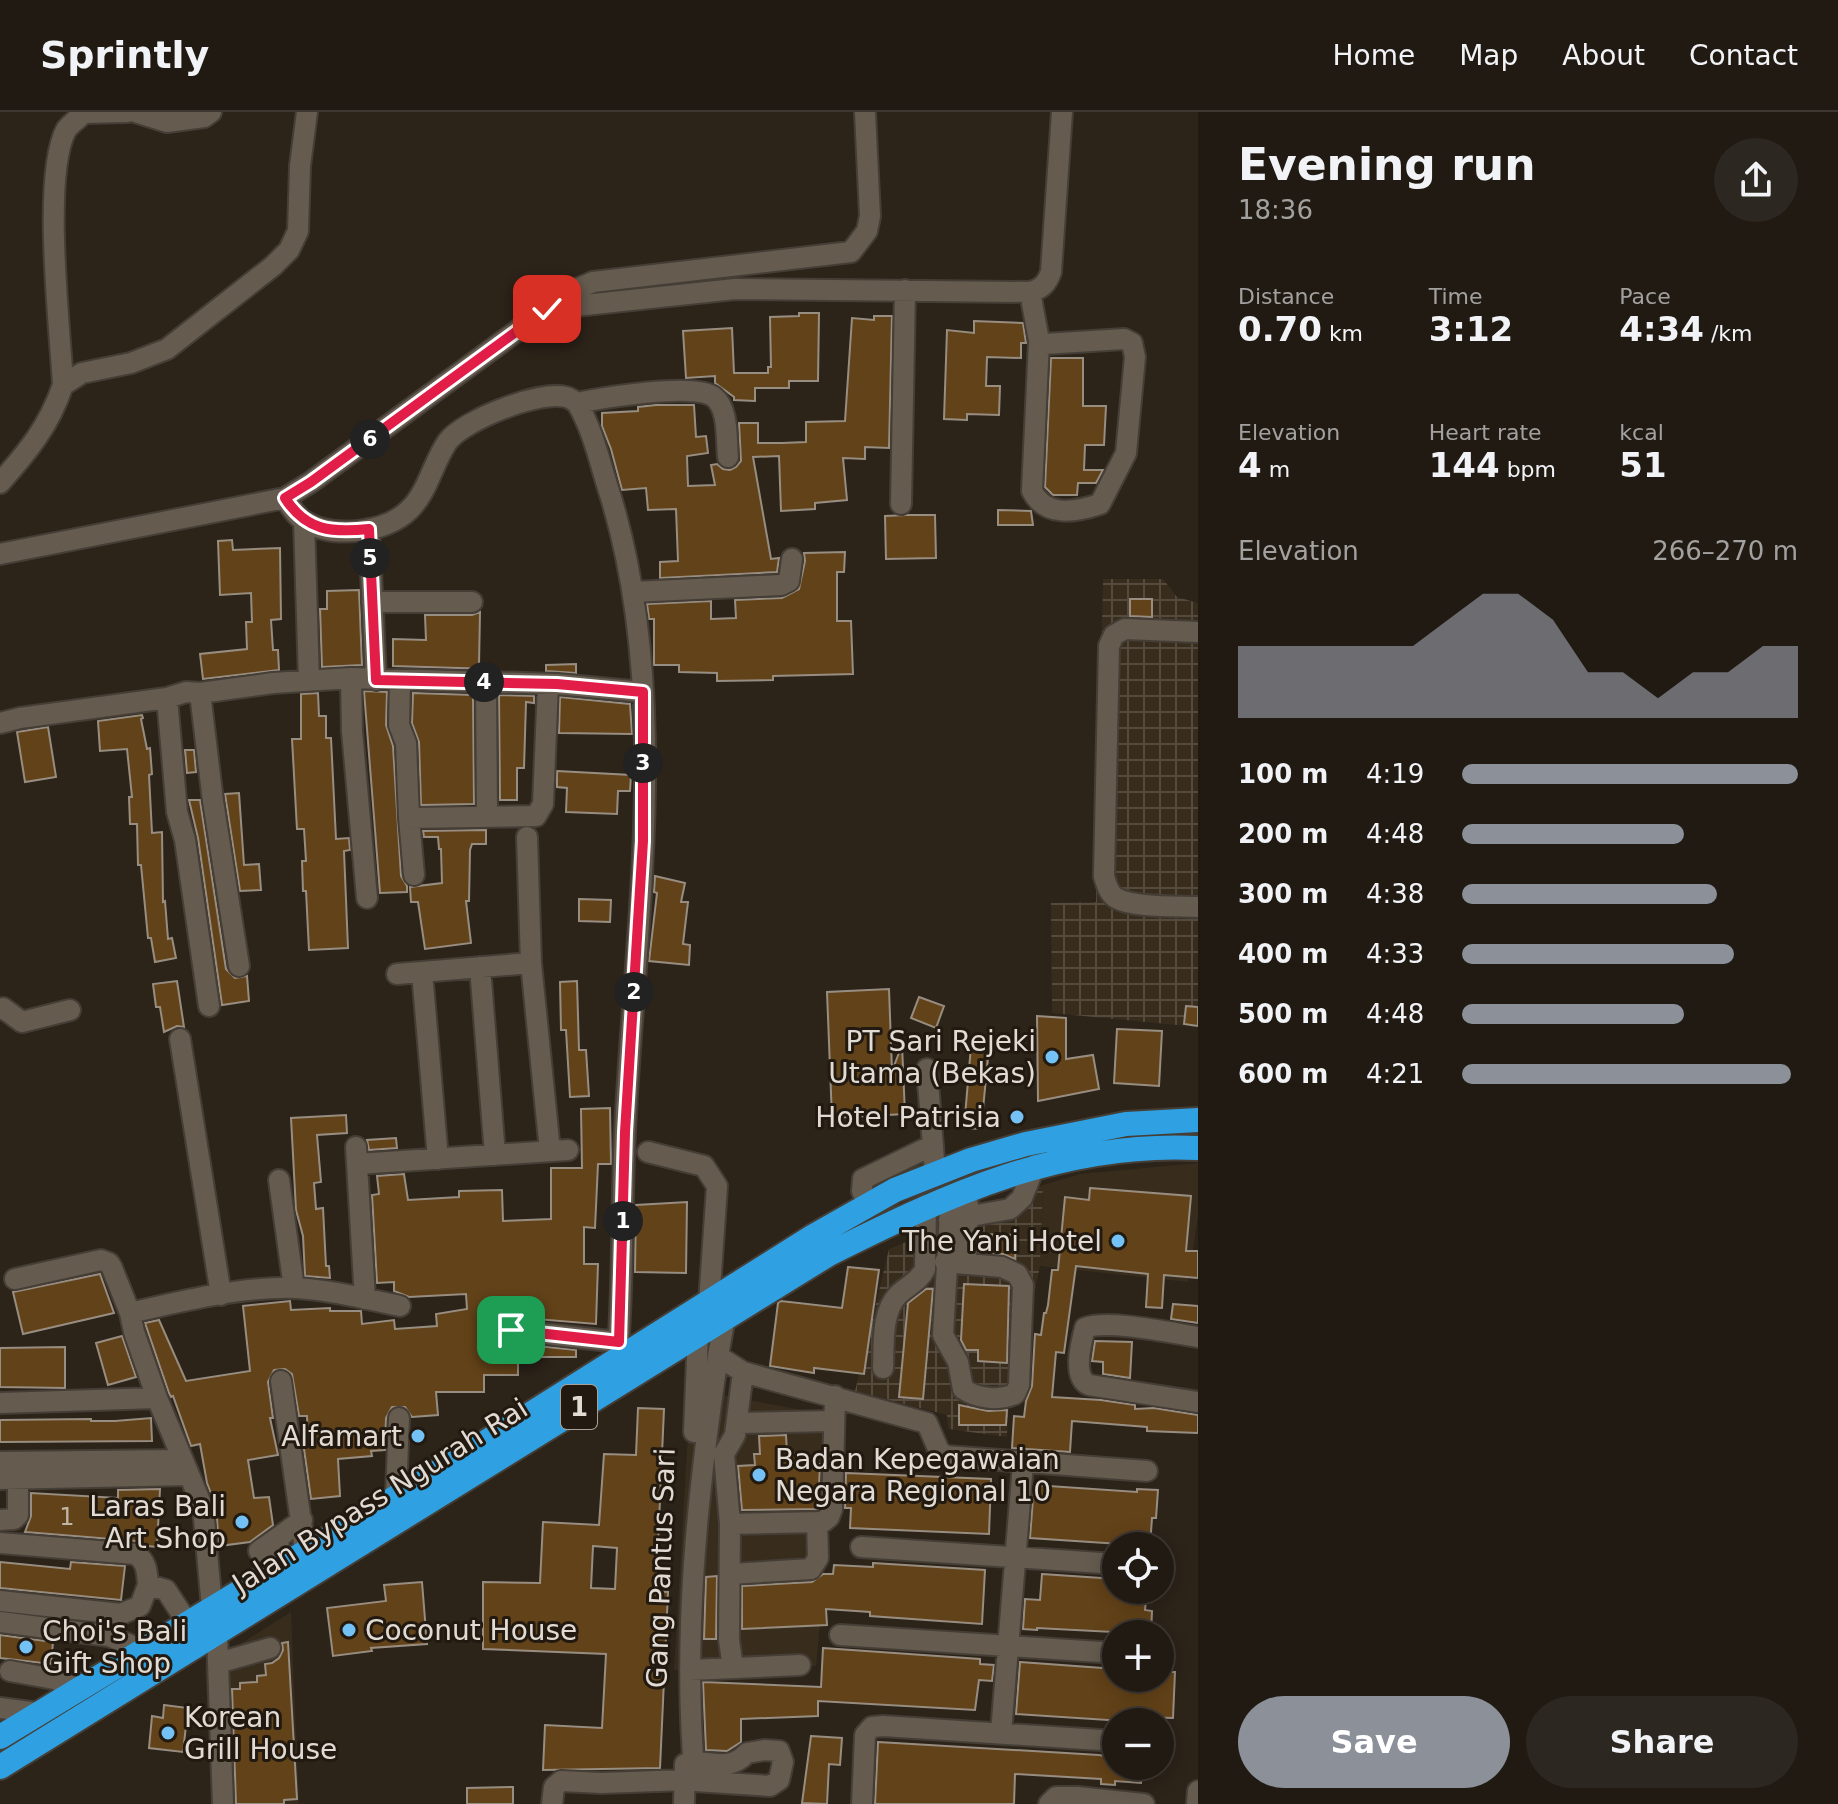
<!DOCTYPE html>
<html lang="en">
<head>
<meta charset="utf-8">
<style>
  :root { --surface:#211a13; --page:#2d2721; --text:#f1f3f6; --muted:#a2a1a0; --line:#3e3833; --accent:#8c9099 }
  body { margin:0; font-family:"DejaVu Sans",sans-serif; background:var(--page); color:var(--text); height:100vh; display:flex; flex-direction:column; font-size:30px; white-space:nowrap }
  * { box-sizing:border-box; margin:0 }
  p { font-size:26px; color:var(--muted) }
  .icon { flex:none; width:44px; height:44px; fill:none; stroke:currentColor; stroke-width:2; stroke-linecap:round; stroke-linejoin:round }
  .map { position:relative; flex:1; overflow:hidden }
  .side { display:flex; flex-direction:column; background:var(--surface); width:640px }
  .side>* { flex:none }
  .buttons { position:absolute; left:1102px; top:1420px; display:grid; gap:16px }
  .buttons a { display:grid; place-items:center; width:72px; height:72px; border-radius:50%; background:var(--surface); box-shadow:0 4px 20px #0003,0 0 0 2px var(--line); font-size:40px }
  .pin { position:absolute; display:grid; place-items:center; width:68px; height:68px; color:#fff; margin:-34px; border-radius:16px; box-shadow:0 4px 12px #0006 }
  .km { position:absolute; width:40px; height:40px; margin:-20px; border-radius:50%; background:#222; color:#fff; font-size:22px; line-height:40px; text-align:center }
  .round { display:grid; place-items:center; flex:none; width:84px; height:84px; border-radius:42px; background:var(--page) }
  .overview { display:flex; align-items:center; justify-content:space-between; height:136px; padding:0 40px }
  h1 { font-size:44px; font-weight:700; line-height:60px }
  .metrics { display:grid; grid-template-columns:repeat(3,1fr); gap:12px; height:136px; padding:8px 40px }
  .metrics div { display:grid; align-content:center }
  .metrics b { font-size:34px; font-weight:700 }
  .metrics small { font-size:22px; font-weight:400 }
  .metrics p { font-size:22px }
  .chart { height:224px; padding:16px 40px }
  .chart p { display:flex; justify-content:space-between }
  .chart svg { width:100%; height:144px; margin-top:8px; fill:var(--accent); opacity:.7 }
  .cta { display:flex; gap:16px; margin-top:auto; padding:16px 40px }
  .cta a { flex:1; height:92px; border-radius:48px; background:var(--accent); color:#fff; font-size:32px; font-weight:700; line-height:92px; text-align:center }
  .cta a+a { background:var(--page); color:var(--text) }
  ul { padding:0 40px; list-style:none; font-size:26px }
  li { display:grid; grid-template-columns:128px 96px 1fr; align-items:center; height:60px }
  li i { height:20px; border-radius:10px; background:var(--accent) }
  header { display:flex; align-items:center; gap:48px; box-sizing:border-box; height:112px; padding:0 40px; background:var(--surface); border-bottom:2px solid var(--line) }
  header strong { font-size:38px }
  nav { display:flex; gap:44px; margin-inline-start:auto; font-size:28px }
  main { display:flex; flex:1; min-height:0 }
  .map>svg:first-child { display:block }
  .built { fill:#382c1d }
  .industrial { fill:url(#industrial-grid) }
  .building { fill:#624218; stroke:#988d81; stroke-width:2; fill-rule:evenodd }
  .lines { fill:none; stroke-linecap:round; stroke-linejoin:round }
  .minor-casing { stroke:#453e36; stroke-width:24 }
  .highway-casing { stroke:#453e36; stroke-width:28 }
  .minor { stroke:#655b4f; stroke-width:20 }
  .highway { stroke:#2fa0e1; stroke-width:24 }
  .route-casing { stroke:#fff; stroke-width:16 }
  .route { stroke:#e11d48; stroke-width:10 }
  .poi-dot { fill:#73c1f5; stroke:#221a10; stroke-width:3 }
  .labels { text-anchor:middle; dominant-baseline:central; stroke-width:6; stroke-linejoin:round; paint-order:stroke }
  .number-label { font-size:24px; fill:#c1b5a5 }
  .shield { fill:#221a10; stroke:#a8a199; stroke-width:2 }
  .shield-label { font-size:26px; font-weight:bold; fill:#e1dbd4 }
  .poi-label { font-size:28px; fill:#e1dbd4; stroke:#221a10; text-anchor:end }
  .street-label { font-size:28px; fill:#e1dbd4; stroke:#221a10 }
</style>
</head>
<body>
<header>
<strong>Sprintly</strong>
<nav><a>Home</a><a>Map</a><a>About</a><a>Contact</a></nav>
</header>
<main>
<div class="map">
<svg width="1198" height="1692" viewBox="0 0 1198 1692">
  <defs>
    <pattern id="industrial-grid" width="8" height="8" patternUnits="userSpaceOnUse" patternTransform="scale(2)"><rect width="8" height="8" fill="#382c1d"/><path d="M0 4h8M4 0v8" fill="none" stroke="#544a3d"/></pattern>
  </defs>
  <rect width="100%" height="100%" fill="#2c2319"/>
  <path class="built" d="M1198 1051V1104L1188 1170 1040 1154 1043 1073 1080 1062Z
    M701 1279 839 1305 816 1554 674 1558 690 1288Z
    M291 1500 299 1692H213L205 1554Z"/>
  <path class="industrial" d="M1103 467H1163L1177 485 1198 491V915L1052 901 1051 791 1096 790Z
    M1043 1073 1040 1154 1008 1302 1007 1325 948 1317 947 1303 855 1279 889 1137Z"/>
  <path class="building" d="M799 201H819L818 269H789V276H755V289L734 288V285L715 271V264L686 266 683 219 732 216 734 261H768V255H771L770 205 799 204Z
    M874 204H892L889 336 865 335V347L843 346 847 388 815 391V397L781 399 779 344 753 345 771 447 779 446 777 460 660 466V450L678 449 676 397 648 398 646 376 622 378 611 337 602 314V301L638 299V295L656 293H694L696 325 706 324 708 341 687 344 688 374 715 373 711 353 717 352 723 357 730 358 736 355 741 349 739 311H758V331H782L806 330V310L845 309 852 206 874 208Z
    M974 209 1023 211 1026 231H1021V246L987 245 986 274H1000L999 303 967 302V308L944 307 947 218 974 221Z
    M1051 246H1083V294H1106L1104 333H1085L1084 358H1103L1096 371H1078L1077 383H1053L1045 375Z
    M998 398 1031 399 1033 413H998Z
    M907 403H935L936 446 886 447 885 404Z
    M232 428 233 438 280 436 281 507 271 508 273 538H278L279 558 203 567 200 542 247 537 246 510H252L251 481 220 483 218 429Z
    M845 440 844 460H837V509H851L853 562 773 564V568L717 569V561L679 560V553H654V507H649L647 492 711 489V507L736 506 735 488 782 486 799 477 805 449 804 441Z
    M359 478 362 553 322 555 320 497H327V479Z
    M1130 487H1152V505L1130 504Z
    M480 500 479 553H491L492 557 393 554V527L426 528 425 503H472Z
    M576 552V561L546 559V553Z
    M364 579 387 580 386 613 393 634 401 764 407 774V780L380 781Z
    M318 581 319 604H326V626H331L336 727 349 726 350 738 344 739 348 836 309 838 306 779H303L302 749H306L304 717H297L292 627H301V582Z
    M413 581 473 583 474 692 421 693 419 630 412 611Z
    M499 583 534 584V591L526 590 524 656H517V688H500Z
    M560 585 630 592 632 622 559 621Z
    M142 603 143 606 141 607 147 637 150 636 152 662 149 663 152 721 162 720 163 790 165 789 168 827 172 826 176 846 155 850 151 826H148L141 753H138L137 712H130L129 685H132L127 637 100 639 98 609Z
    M48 615 56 665 25 670 17 620Z
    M185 638H194L196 660 187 661Z
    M557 659 631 663 630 679H618L617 702 566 700 567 676 557 675Z
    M239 681 244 753 259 752 261 778 240 779 225 682Z
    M189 688H200L226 857 235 866 247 864 249 889 222 893 198 726Z
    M486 718V732H472L470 738 469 789H466L471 831 425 837 418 790H411L410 775 442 771 441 737H439L438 725H424L423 719Z
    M655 764 685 771 681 790H688L683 832 690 833 689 853 649 849 657 781 654 780Z
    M579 787 611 788 610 810 579 809Z
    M177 869 184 915 177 914 164 920 160 895H156L153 872Z
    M577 869 579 938H586L589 984 570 985 566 918H561L560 870Z
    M889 877 892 959 902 933 905 1002 832 1006 827 880Z
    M919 885 944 894 936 916 911 906Z
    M1186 894 1198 895V914L1184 912Z
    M1037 904 1066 906V947L1093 943 1099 977 1038 989Z
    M1117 917 1162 919 1159 974 1114 971Z
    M971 934 989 936 981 1017 964 1016Z
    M610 996 611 1052H598L595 1116 584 1115V1152H598L596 1212 512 1205 505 1206 498 1216 500 1224 509 1231 576 1238V1245H518V1263H484V1280H436L438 1303 412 1305 405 1295H392L386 1306 385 1338 371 1339 372 1344 338 1347 340 1384 311 1387 303 1330H308L307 1304H299L292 1262 285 1257 274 1258 268 1270 273 1306H270L278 1343 248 1348 254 1386 269 1385 273 1413 250 1430 219 1434 216 1394 207 1371 200 1332 191 1334 173 1284 171 1285 169 1281 145 1211 159 1208 186 1269 250 1259 243 1194 290 1189 291 1198 330 1196V1199H361L362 1212 394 1208 395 1217 437 1214 436 1202 467 1197 466 1182 409 1185 394 1179V1170L377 1171 372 1083 379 1082 377 1064 404 1062 408 1088 459 1085V1079L502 1078 503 1109 551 1107V1056H582L581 997Z
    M346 1003 347 1021 317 1023 321 1070 314 1071 316 1097 323 1096 326 1154H329L330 1166 305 1164 303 1124 296 1098 291 1006Z
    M396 1026 397 1036 369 1038 367 1028Z
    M1090 1076 1191 1084 1186 1139H1198V1166L1164 1163 1162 1196 1146 1195 1148 1162 1076 1154 1064 1241 1056 1240 1052 1285 1101 1288 1135 1293V1297L1154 1296 1198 1303V1321L1147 1319V1315L1072 1309 1070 1340 1012 1336 1014 1304 1024 1305 1026 1289 1032 1274 1035 1222 1041 1223 1044 1201H1046L1048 1193 1052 1158H1058L1065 1085 1089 1088Z
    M687 1090 686 1161 635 1160 636 1093Z
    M980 1122 1016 1123 1015 1147 1003 1142 979 1140Z
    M848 1155 879 1158 864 1262 814 1256V1261L770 1254 778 1191 781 1189 842 1196Z
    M100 1162 114 1201 23 1222 13 1180Z
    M964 1172 1009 1174 1007 1251 978 1249V1238H966L961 1228Z
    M926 1177H933L923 1287 899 1285 908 1191Z
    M1173 1192 1198 1194V1211L1171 1207Z
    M122 1224 136 1265 108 1273 96 1231Z
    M1095 1229 1132 1230 1130 1266 1103 1262V1250L1092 1249Z
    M65 1235V1276L0 1275V1236Z
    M959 1293 988 1299 1007 1298 1006 1313H959Z
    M638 1296 664 1297 656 1479 668 1480 660 1656 543 1658 545 1613 602 1616 606 1542 483 1537V1470L540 1471 543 1410 599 1413 604 1342 636 1343ZM593 1434 617 1436 615 1477 591 1476Z
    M151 1306 152 1329 0 1330V1308L91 1307V1309H115Z
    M786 1323 787 1341H806V1352H820L818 1397 742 1398 738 1354 755 1353 754 1342H760L759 1324Z
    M846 1361 991 1367 989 1422 850 1416 851 1396H845Z
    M1034 1373 1137 1380V1377L1158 1378 1156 1406H1152L1150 1434 1030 1426Z
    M160 1377 157 1435 147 1434 136 1429 25 1420 31 1404V1381L118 1386V1378Z
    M0 1450 70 1457 71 1450 125 1454 121 1488 0 1476Z
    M873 1451 985 1458 982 1512 870 1504V1500L826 1497 827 1513 742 1517V1474L812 1470 823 1462H833L834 1453 873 1455Z
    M1042 1462 1116 1467V1478H1147L1145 1498 1152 1499 1151 1522 1037 1516V1518L1023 1517 1025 1487 1040 1488Z
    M717 1464 716 1527H704L706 1465Z
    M422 1470 427 1532 371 1536 372 1539 333 1544 327 1496 386 1489 384 1473Z
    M0 1523 53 1530 51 1552 0 1546Z
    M288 1530 297 1687 284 1688V1692H236L232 1577H240V1571L257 1570V1564L266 1563 265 1552 272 1551 279 1546 283 1538 282 1531Z
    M823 1536 980 1547V1552L994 1553 992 1569 979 1568 975 1598 818 1589V1604L741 1607V1630L727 1639 706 1638 703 1570 821 1575Z
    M1020 1550 1116 1557V1566H1160V1560H1175L1173 1606 1138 1605V1610L1016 1602Z
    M164 1593 188 1596 183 1640 149 1636 152 1604 163 1606Z
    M811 1624 842 1626 840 1653 829 1652 827 1692 802 1691Z
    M878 1630 1099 1643 1116 1646V1654H1142L1141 1671 1115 1669V1673L1101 1672V1667L1015 1662 1014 1692H875Z
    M513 1675V1692H467V1676Z"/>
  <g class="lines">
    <defs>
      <path id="minor" d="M135 0 167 10 204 5 211 0
        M1030 180 1039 229 1032 379C1046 406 1076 400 1100 392L1126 341 1135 245 1132 231 1124 227 1044 232 1039 229
        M547 197 735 177 1030 180C1042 177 1047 171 1051 160L1062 0
        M63 273C60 216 42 64 66 18 70 12 79 6 84 1L128 0
        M577 291C592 316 599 347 608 376 673 579 635 810 625 1019 621 1095 624 1172 617 1249
        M0 371C29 338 49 314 63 273L82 261 131 251 167 237 273 154 289 138 298 119 300 54 307 0
        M285 386C290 394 296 404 304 409 333 427 385 421 409 398 428 380 433 350 448 329 464 308 540 278 566 285 568 285 576 290 577 291 602 286 695 270 714 285 729 297 726 327 728 345
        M901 392 905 178
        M304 409 309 568
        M369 417 376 568
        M0 442 285 386 311 370 570 180 593 170 851 140 867 119 870 104 865 0
        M633 480 781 473 789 469 792 447
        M372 490H472
        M1198 520 1125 517 1114 523 1109 534 1104 764C1106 772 1109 782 1116 786 1133 796 1178 794 1198 795
        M351 566 352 619 367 786
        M400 568 399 613 406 631 409 706 536 704 543 692 548 572
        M486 570 487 705
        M200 581 213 689 239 854
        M167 586 177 700 185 728 209 894
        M0 611 20 606 167 586 186 580 200 581 273 571 351 566 557 572 643 580
        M409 706 414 763
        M527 725 531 851 550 1039
        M480 855 495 1043
        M422 860 438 1047
        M397 862 531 851
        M0 897 3 896 22 910 70 898
        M180 927 221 1183
        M927 957 935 1061
        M356 1035 365 1187
        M648 1040 704 1054 717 1074 709 1191
        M357 1052 568 1038
        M279 1068 294 1176
        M869 1093 862 1079 863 1067 933 1033
        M949 1108 1010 1097 1022 1086 1035 1053
        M945 1150 1002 1155 1017 1162 1023 1173 1019 1273 1015 1282C999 1289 978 1287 963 1277L958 1250 943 1223 951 1084
        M966 1152 968 1092
        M15 1167 101 1148 109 1151 112 1156 130 1201 134 1220 157 1286 203 1396 212 1496
        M130 1201C181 1189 244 1174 296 1176 331 1178 366 1187 400 1194
        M725 1205 718 1244 743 1260 927 1311 939 1339 946 1344 1147 1359
        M511 1218 619 1230
        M1198 1225C1172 1221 1107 1207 1085 1216 1081 1231 1072 1265 1089 1273L1198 1290
        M883 1256C884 1234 881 1200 898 1183 908 1173 919 1170 925 1157L926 1093
        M281 1269 305 1438
        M0 1291 157 1286
        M737 1311 832 1309
        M694 1320 698 1222
        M0 1350 181 1348
        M0 1367 189 1363
        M396 1383 399 1306
        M0 1408 14 1407 18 1403V1367
        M730 1412 823 1410 829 1405 832 1397 835 1284
        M0 1431 135 1442C147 1449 147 1460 148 1473
        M861 1435 1116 1452
        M259 1439 279 1425
        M277 1455 279 1425 302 1408
        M1160 1455 1164 1456
        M730 1462 811 1457 818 1446 817 1410
        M0 1489 121 1502 140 1494 148 1473 166 1478 187 1510
        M0 1510 109 1524 142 1538
        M217 1522 223 1692
        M840 1523 1116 1541
        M1160 1544H1161
        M218 1551 270 1536
        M733 1556 729 1528 730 1412 724 1342 735 1323 743 1260
        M690 1558 800 1553
        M10 1559 54 1567 79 1577
        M0 1596 38 1601
        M1001 1621 1023 1352
        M695 1650C717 1651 731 1658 747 1641L764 1638 779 1639 783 1650 779 1668 770 1674 695 1669C682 1528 697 1383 718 1244
        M552 1692 554 1675 561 1669 602 1671 685 1668
        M684 1692 685 1652
        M862 1692 865 1623 872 1615 883 1614 1116 1629
        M1049 1692 1056 1685H1077L1144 1692
        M1197 1692 1198 1679"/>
      <path id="highway" d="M0 1625 454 1350 812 1125 895 1078 971 1048 1026 1032 1126 1012 1198 1008
        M0 1655 829 1142C947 1083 1062 1029 1198 1036"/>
    </defs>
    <use href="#minor" class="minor-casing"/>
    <use href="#highway" class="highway-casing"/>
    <use href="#minor" class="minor"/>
    <use href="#highway" class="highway"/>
  </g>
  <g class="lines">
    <defs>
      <path id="route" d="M511 1218 619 1230 625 1020 643 729V580L557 572 376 568 369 417C332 421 306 419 285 386L311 370 547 197"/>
    </defs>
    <use href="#route" class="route-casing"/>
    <use href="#route" class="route"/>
  </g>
  <g class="poi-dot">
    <circle cx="1052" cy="945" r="8"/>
    <circle cx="1017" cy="1005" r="8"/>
    <circle cx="1118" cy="1129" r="8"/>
    <circle cx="418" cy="1324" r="8"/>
    <circle cx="759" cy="1363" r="8"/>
    <circle cx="242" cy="1410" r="8"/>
    <circle cx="349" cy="1518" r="8"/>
    <circle cx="26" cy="1535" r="8"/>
    <circle cx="168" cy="1621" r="8"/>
  </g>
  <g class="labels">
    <g class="number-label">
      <text x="67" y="1405">1</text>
    </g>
    <rect class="shield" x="561" y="1273" width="36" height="44" rx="6"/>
    <g class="shield-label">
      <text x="579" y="1295">1</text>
    </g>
    <g class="poi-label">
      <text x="1036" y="929">PT Sari Rejeki<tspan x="1036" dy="32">Utama (Bekas)</tspan></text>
      <text x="1001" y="1005">Hotel Patrisia</text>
      <text x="1102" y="1129">The Yani Hotel</text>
      <text x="402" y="1324">Alfamart</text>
      <text x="775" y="1347" text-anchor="start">Badan Kepegawaian<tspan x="775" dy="32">Negara Regional 10</tspan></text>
      <text x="226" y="1394">Laras Bali<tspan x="226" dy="32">Art Shop</tspan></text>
      <text x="365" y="1518" text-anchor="start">Coconut House</text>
      <text x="42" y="1519" text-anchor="start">Choi's Bali<tspan x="42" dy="32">Gift Shop</tspan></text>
      <text x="184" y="1605" text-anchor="start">Korean<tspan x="184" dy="32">Grill House</tspan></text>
    </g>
    <g class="street-label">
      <text transform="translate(380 1384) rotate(-32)">Jalan Bypass Ngurah Rai</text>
      <text transform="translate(661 1456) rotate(-88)">Gang Pantus Sari</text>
    </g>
  </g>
</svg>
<div class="buttons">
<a><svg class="icon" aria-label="locate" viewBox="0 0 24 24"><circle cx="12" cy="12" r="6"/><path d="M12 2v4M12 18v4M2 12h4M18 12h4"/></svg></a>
<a>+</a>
<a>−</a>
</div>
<div class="pin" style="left:511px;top:1218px;background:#1e9e55"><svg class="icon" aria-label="arrive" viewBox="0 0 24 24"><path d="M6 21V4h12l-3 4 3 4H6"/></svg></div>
<div class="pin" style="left:547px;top:197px;background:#d93025"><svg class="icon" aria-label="check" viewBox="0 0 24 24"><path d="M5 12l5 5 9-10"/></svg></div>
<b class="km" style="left:623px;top:1109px">1</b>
<b class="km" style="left:634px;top:880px">2</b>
<b class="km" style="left:643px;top:651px">3</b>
<b class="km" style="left:484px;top:570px">4</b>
<b class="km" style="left:370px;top:446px">5</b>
<b class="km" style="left:370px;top:327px">6</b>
</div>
<section class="side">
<div class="overview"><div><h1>Evening run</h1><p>18:36</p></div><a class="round"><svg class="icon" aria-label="share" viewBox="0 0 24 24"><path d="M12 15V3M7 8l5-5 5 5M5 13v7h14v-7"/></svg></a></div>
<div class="metrics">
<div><p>Distance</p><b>0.70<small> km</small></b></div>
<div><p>Time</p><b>3:12</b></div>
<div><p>Pace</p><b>4:34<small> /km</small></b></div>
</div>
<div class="metrics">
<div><p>Elevation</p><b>4<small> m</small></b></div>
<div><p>Heart rate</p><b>144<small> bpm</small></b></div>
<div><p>kcal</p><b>51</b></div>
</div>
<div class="chart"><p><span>Elevation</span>266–270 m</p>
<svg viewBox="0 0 160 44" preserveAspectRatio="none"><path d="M0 44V22L10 22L20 22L30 22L40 22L50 22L60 14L70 6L80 6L90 14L100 30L110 30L120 38L130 30L140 30L150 22L160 22V44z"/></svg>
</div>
<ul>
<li><b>100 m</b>4:19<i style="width:100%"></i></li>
<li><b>200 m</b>4:48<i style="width:66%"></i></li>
<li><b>300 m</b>4:38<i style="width:76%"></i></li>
<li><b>400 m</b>4:33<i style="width:81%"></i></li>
<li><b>500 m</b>4:48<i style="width:66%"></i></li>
<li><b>600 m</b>4:21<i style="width:98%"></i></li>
</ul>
<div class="cta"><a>Save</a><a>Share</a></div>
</section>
</main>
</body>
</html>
